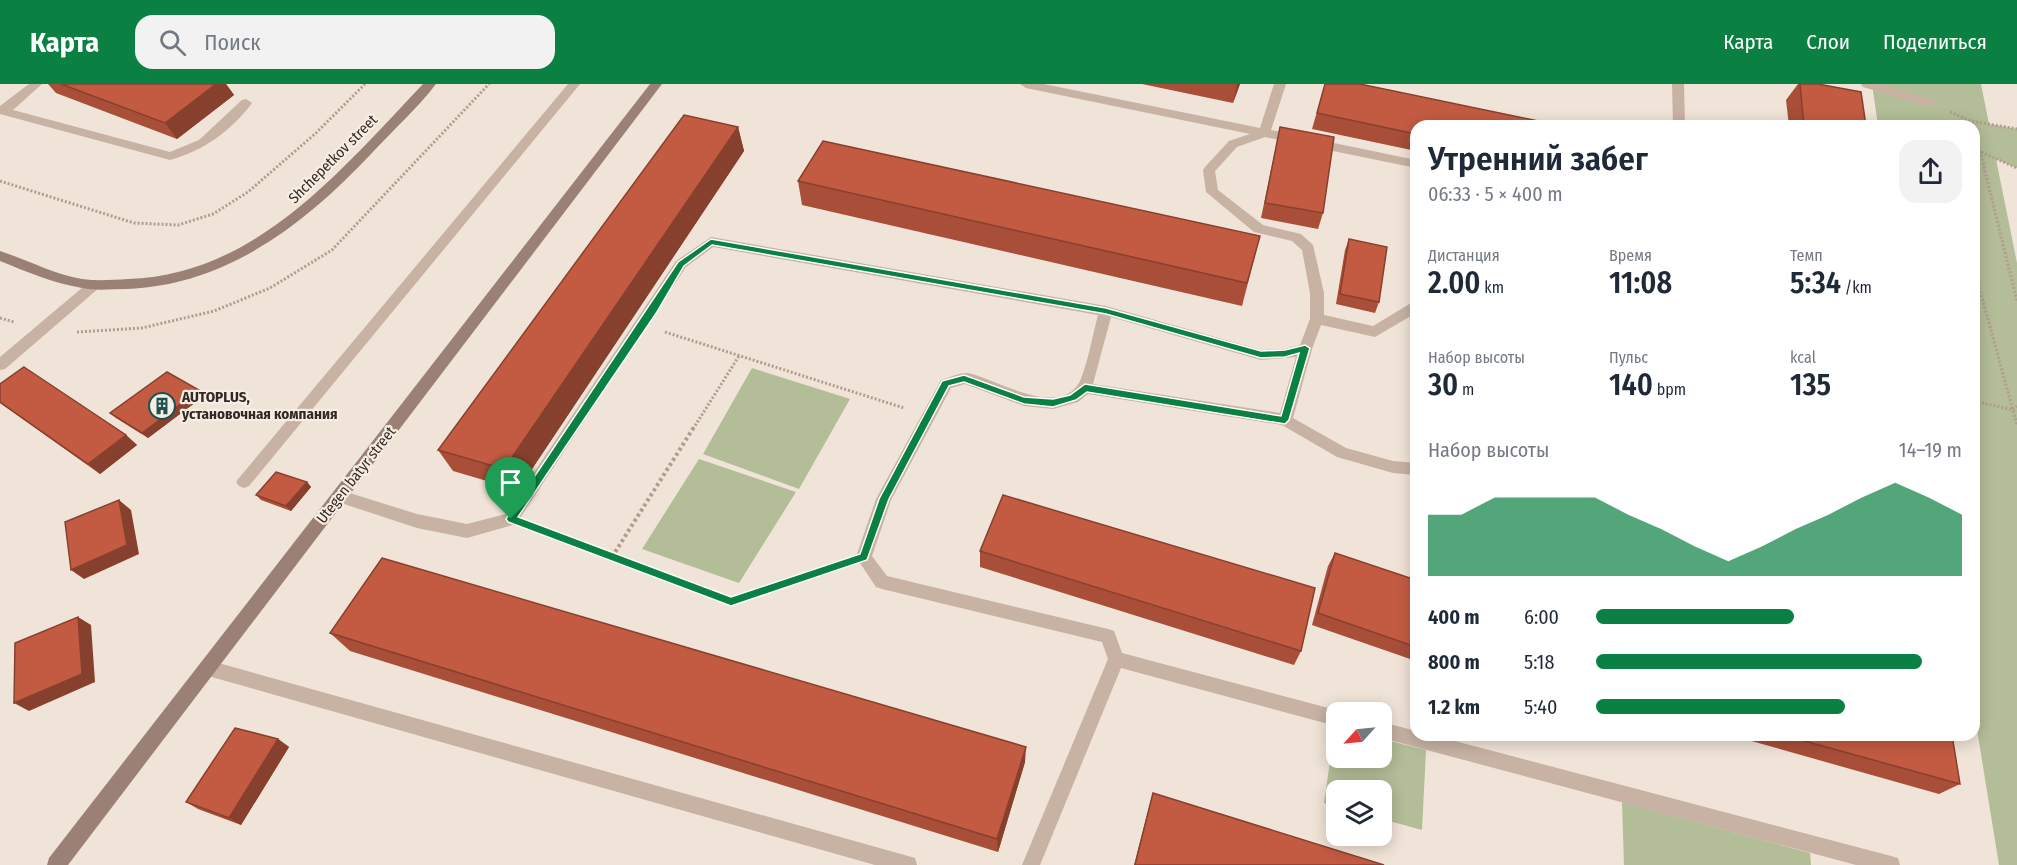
<!DOCTYPE html>
<html lang="ru">
<head>
<meta charset="utf-8">
<style>
  :root { --surface:#fff; --page:#f2f2f3; --text:#1f2937; --muted:#747a83; --accent:#0b8043 }
  body { margin:0; font-family:"Fira Sans Condensed",sans-serif; background:var(--page); color:var(--text); height:100vh; display:flex; flex-direction:column; font-size:22px; white-space:nowrap }
  * { box-sizing:border-box; margin:0 }
  p { font-size:20px; color:var(--muted) }
  .icon { flex:none; width:33px; height:33px; fill:none; stroke:currentColor; stroke-width:2; stroke-linecap:round; stroke-linejoin:round }
  .map { position:relative; flex:1; overflow:hidden }
  .drawer { position:absolute; left:1410px; top:36px; width:570px; height:621px; display:flex; flex-direction:column; background:var(--surface); border-radius:18px; box-shadow:0 3px 15px #0003 }
  .drawer>* { flex:none }
  .needle { width:39px; rotate:243deg }
  .controls { position:absolute; left:1326px; top:618px; display:grid; gap:12px }
  .controls a { display:grid; place-items:center; width:66px; height:66px; border-radius:12px; background:var(--surface); box-shadow:0 3px 15px #0003; font-size:30px }
  .pin { position:absolute; display:grid; place-items:center; width:51px; height:51px; color:#fff; margin:-62px -26px; border-radius:50% 50% 50% 0; rotate:-45deg; box-shadow:0 0 6px #0007 }
  .pin .icon { rotate:45deg }
  .round { display:grid; place-items:center; flex:none; width:63px; height:63px; border-radius:18px; background:var(--page) }
  .head { display:flex; align-items:center; justify-content:space-between; height:102px; padding:0 18px }
  h1 { font-size:33px; font-weight:600; line-height:45px }
  .figures { display:grid; grid-template-columns:repeat(3,1fr); gap:9px; height:102px; padding:6px 18px }
  .figures div { display:grid; align-content:center }
  .figures b { font-size:30px; font-weight:600 }
  .figures small { font-size:16px; font-weight:400 }
  .figures p { font-size:16px }
  .chart { height:168px; padding:12px 18px }
  .chart p { display:flex; justify-content:space-between }
  .chart svg { width:100%; height:108px; margin-top:6px; fill:var(--accent); opacity:.7 }
  ul { padding:0 18px; list-style:none; font-size:20px }
  li { display:grid; grid-template-columns:96px 72px 1fr; align-items:center; height:45px }
  li i { height:15px; border-radius:8px; background:var(--accent) }
  header { display:flex; align-items:center; gap:36px; box-sizing:border-box; height:84px; padding:0 30px; background:var(--accent); color:#fff }
  header strong { font-size:28px }
  nav { display:flex; gap:33px; margin-inline-start:auto; font-size:21px }
  .search { width:420px; height:54px; background:var(--page); display:flex; align-items:center; gap:15px; box-sizing:border-box; padding:0 21px; border-radius:18px; color:var(--muted); font-size:22px }
  .map>svg:first-child { display:block }
  .green { fill:#b3be98 }
  .lines { fill:none; stroke-linecap:round; stroke-linejoin:round }
  .path-far1 { stroke:#b39c8e; stroke-width:3; stroke-dasharray:2 2; stroke-linecap:butt }
  .path { stroke:#b39c8e; stroke-width:4; stroke-dasharray:3 3; stroke-linecap:butt }
  .lane { fill:#c7b2a4; fill-rule:evenodd }
  .street { fill:#c7b2a4; fill-rule:evenodd }
  .secondary { fill:#9b8175; fill-rule:evenodd }
  .wall { fill:#a84e39 }
  .shaded-wall { fill:#88402e }
  .building { fill:#c35b42; stroke:#88402e; stroke-width:1.5 }
  .route { fill:#0b8043; stroke:#fff; stroke-width:1.5; fill-rule:evenodd }
  .labels { text-anchor:middle; dominant-baseline:central; stroke-width:4.5; stroke-linejoin:round; paint-order:stroke }
  .street-label { font-size:15px; fill:#332925; stroke:#f8ede3 }
  .poi-label { font-size:15px; font-weight:bold; fill:#332925; stroke:#f8ede3; text-anchor:start }
</style>
</head>
<body>
<header>
<strong>Карта</strong>
<div class="search"><svg class="icon" aria-label="search" viewBox="0 0 24 24"><circle cx="10" cy="10" r="6"/><path d="M15 15l6 6"/></svg>Поиск</div>
<nav><a>Карта</a><a>Слои</a><a>Поделиться</a></nav>
</header>
<div class="map">
<svg width="2017" height="781" viewBox="0 0 2017 781">
  <rect width="100%" height="100%" fill="#f0e3d7"/>
  <path class="green" d="M1872 0H1981L1989 40 2017 45V84L1996 75 2017 179V781H1999L1974 627V42H1878Z
    M752 284 850 315 799 405 703 370Z
    M699 375 796 408 739 499 642 465Z
    M1335 643 1336 674H1382V655L1426 666 1422 746 1382 735V706H1336V723L1324 719Z
    M1622 718 1810 769 1811 781H1624Z"/>
  <g class="lines">
    <path class="path-far1" d="M1950 28 1971 37 2017 45
      M1974 65 2017 84
      M1980 67 2017 217
      M0 97 134 139 178 141 213 130 248 108 316 49 365 0
      M1974 184 2017 341
      M0 234 14 238
      M77 248 142 244 214 227 270 204 332 166 489 0
      M665 248 904 324
      M1974 317 2013 326 2017 322
      M693 345 739 272"/>
    <path class="path" d="M534 444 731 517 840 481
      M612 473 694 343"/>
    <path class="lane" d="M29 0H42L13 26 170 68 199 56 242 16 246 15 252 19C231 47 203 67 170 76L0 30V22Z
      M568 0H580L249 402 244 404 239 402 236 398 239 394Z
      M1020 0H1044L1260 44 1274 0H1286L1271 46 1416 76V84L1265 53 1237 63 1215 87 1218 106 1263 141 1301 150 1313 161 1324 209V231L1373 242 1416 216V229L1375 253 1321 241 1312 265 1293 334 1346 364 1393 377 1416 379V391L1393 389 1337 373 1282 341 1088 310 1078 318 1053 325 1024 322 965 300 951 304 891 416 872 472 887 492 1108 545 1114 547 1122 569 1336 626 1342 628H1336V642L1121 584 1040 781H1022L1108 575 1102 558 882 505 876 503 856 473 876 415 941 296C949 294 960 288 968 289 996 295 1053 332 1077 302 1085 293 1094 245 1098 231L713 163 686 183 516 440 467 454 417 444 335 417 332 412 335 407 340 406 417 430 467 440 506 430 676 177 711 153 1106 222 1261 266 1285 265 1300 261 1310 235V209L1302 166 1292 157 1254 148 1206 108 1203 86 1205 83 1229 57 1250 50 1026 4ZM1111 233 1261 276 1296 273 1280 329 1093 300Z
      M1672 0H1684L1685 42H1673Z
      M1861 0H1880L1934 16 1936 19 1930 23 1863 3Z
      M208 576 908 772 915 774 917 781H875L208 592 202 589 200 584 202 579Z
      M1382 638 1416 647V651H1432L1891 772 1898 774 1900 781H1856L1382 654Z"/>
    <path class="street" d="M94 196 101 201 99 204 5 285 0 286V273L89 198Z"/>
    <path class="secondary" d="M423 0H436C417 25 392 47 371 70 305 140 227 201 127 205 112 205 97 207 82 204 53 199 27 188 0 177V167C28 176 53 190 82 195 97 197 112 196 128 195 256 191 341 86 423 0Z
      M650 0H662L68 781H47L49 774Z"/>
  </g>
  <path class="wall" d="M48 0H226L234 11 177 55 56 9Z
    M1142 0H1240L1233 19Z
    M1325 0 1416 42V67L1312 45Z
    M1798 0H1818L1866 42H1789L1786 16Z
    M738 43 744 67 518 406 453 387 438 366Z
    M1280 43 1323 129 1318 145 1261 134Z
    M798 97 1260 152 1242 222 802 121Z
    M1349 155 1379 218 1375 229 1336 220 1345 166Z
    M0 300 126 351 137 361 100 390 0 319Z
    M199 306 204 312 148 354 116 334 110 329Z
    M307 398 311 403 291 427 261 416 256 411Z
    M980 467 1301 567 1294 581 980 483Z
    M1335 469 1416 496V577L1312 541 1328 482Z
    M330 549 1025 678 998 768 350 567Z
    M1730 651H1952L1960 700 1939 710Z
    M278 655 289 663 241 741 198 725 186 718Z
    M1153 709 1384 781H1134L1149 723Z"/>
  <path class="shaded-wall" d="M216 0H226L234 11 177 55 165 39Z
    M1237 0H1240L1233 19Z
    M738 43 744 67 518 406 504 385Z
    M199 306 204 312 148 354 142 349Z
    M126 351 137 361 100 390 88 380Z
    M307 398 311 403 291 427 286 422Z
    M119 416 131 426 139 470 84 495 71 486Z
    M78 533 91 541 95 598 29 627 14 619Z
    M278 655 289 663 241 741 229 734Z
    M1026 663 1025 678 998 768 997 755Z"/>
  <path class="building" d="M61 0H216L165 39Z
    M1325 0H1360L1562 42H1416V50L1317 29Z
    M1800 0H1818L1861 8 1866 42H1804Z
    M684 31 738 43 504 385 438 366Z
    M1280 43 1334 53 1323 129 1265 119Z
    M823 57 1260 152 1247 199 798 97Z
    M1349 155 1387 163 1379 218 1340 210Z
    M24 283 126 351 88 380 0 318V300Z
    M167 288 199 306 142 349 110 329Z
    M276 388 307 398 286 422 256 411Z
    M1003 411 1315 504 1301 567 980 467Z
    M119 416 127 461 71 486 65 438Z
    M1335 469 1416 496V563L1318 529Z
    M382 474 1026 663 997 755 330 549Z
    M78 533 82 590 14 619 15 559Z
    M235 644 278 655 229 734 186 718Z
    M1783 651H1952L1960 700Z
    M1153 709 1384 781H1135Z"/>
  <path class="route" d="M711 155 1106 224 1261 267 1285 266 1305 261 1310 264 1289 336 1285 340 1087 308 1076 316 1053 323 1024 320 964 298 949 302 889 415 867 476 731 522 508 438 506 435 678 178ZM712 161 1106 230 1261 274 1285 273 1299 269 1281 332 1085 300 1070 311 1053 315 1024 313 964 291 942 297 879 415 860 470 731 513 518 433 657 228 684 182Z"/>
  <defs>
    <symbol id="building-ring" viewBox="-11 -11 22 22"><circle r="9.5" fill="#f8ede3" stroke="#1c5253" stroke-width="1.5"/><path d="M-4-6H4V6H1V3H-1V6H-4ZM-2.5-4.3h1.7v1.8h-1.7ZM.8-4.3h1.7v1.8H.8ZM-2.5-1h1.7V.8h-1.7ZM.8-1h1.7V.8H.8Z" fill="#1c5253"/></symbol>
  </defs>
  <g fill-rule="evenodd">
    <use href="#building-ring" x="147" y="307" width="30" height="30"/>
  </g>
  <g class="labels">
    <g class="street-label">
      <text transform="translate(333 75) rotate(-45)">Shchepetkov street</text>
      <text transform="translate(356 391) rotate(-52)">Utegen batyr street</text>
    </g>
    <g class="poi-label">
      <text x="182" y="313">AUTOPLUS,<tspan x="182" dy="17">установочная компания</tspan></text>
    </g>
  </g>
</svg>
<div class="controls">
<a><svg class="needle" viewBox="-14 -14 28 28"><path d="M0-13l5 13h-10z" fill="#e53935"/><path d="M0 13l5-13h-10z" fill="#747a83"/></svg></a>
<a><svg class="icon" aria-label="layers" viewBox="0 0 24 24"><path d="M12 4l9 5-9 5-9-5zM3 14l9 5 9-5"/></svg></a>
</div>
<div class="pin" style="left:511px;top:435px;background:#1e9e55"><svg class="icon" aria-label="arrive" viewBox="0 0 24 24"><path d="M6 21V4h12l-3 4 3 4H6"/></svg></div>
<section class="drawer">
<div class="head"><div><h1>Утренний забег</h1><p>06:33 · 5 × 400 m</p></div><a class="round"><svg class="icon" aria-label="share" viewBox="0 0 24 24"><path d="M12 15V3M7 8l5-5 5 5M5 13v7h14v-7"/></svg></a></div>
<div class="figures">
<div><p>Дистанция</p><b>2.00<small> km</small></b></div>
<div><p>Время</p><b>11:08</b></div>
<div><p>Темп</p><b>5:34<small> /km</small></b></div>
</div>
<div class="figures">
<div><p>Набор высоты</p><b>30<small> m</small></b></div>
<div><p>Пульс</p><b>140<small> bpm</small></b></div>
<div><p>kcal</p><b>135</b></div>
</div>
<div class="chart"><p><span>Набор высоты</span>14–19 m</p>
<svg viewBox="0 0 160 44" preserveAspectRatio="none"><path d="M0 44V19L10 19L20 12L30 12L40 12L50 12L60 19L70 25L80 32L90 38L100 32L110 25L120 19L130 12L140 6L150 12L160 19V44z"/></svg>
</div>
<ul>
<li><b>400 m</b>6:00<i style="width:54%"></i></li>
<li><b>800 m</b>5:18<i style="width:89%"></i></li>
<li><b>1.2 km</b>5:40<i style="width:68%"></i></li>
</ul>
</section>
</div>
</body>
</html>
